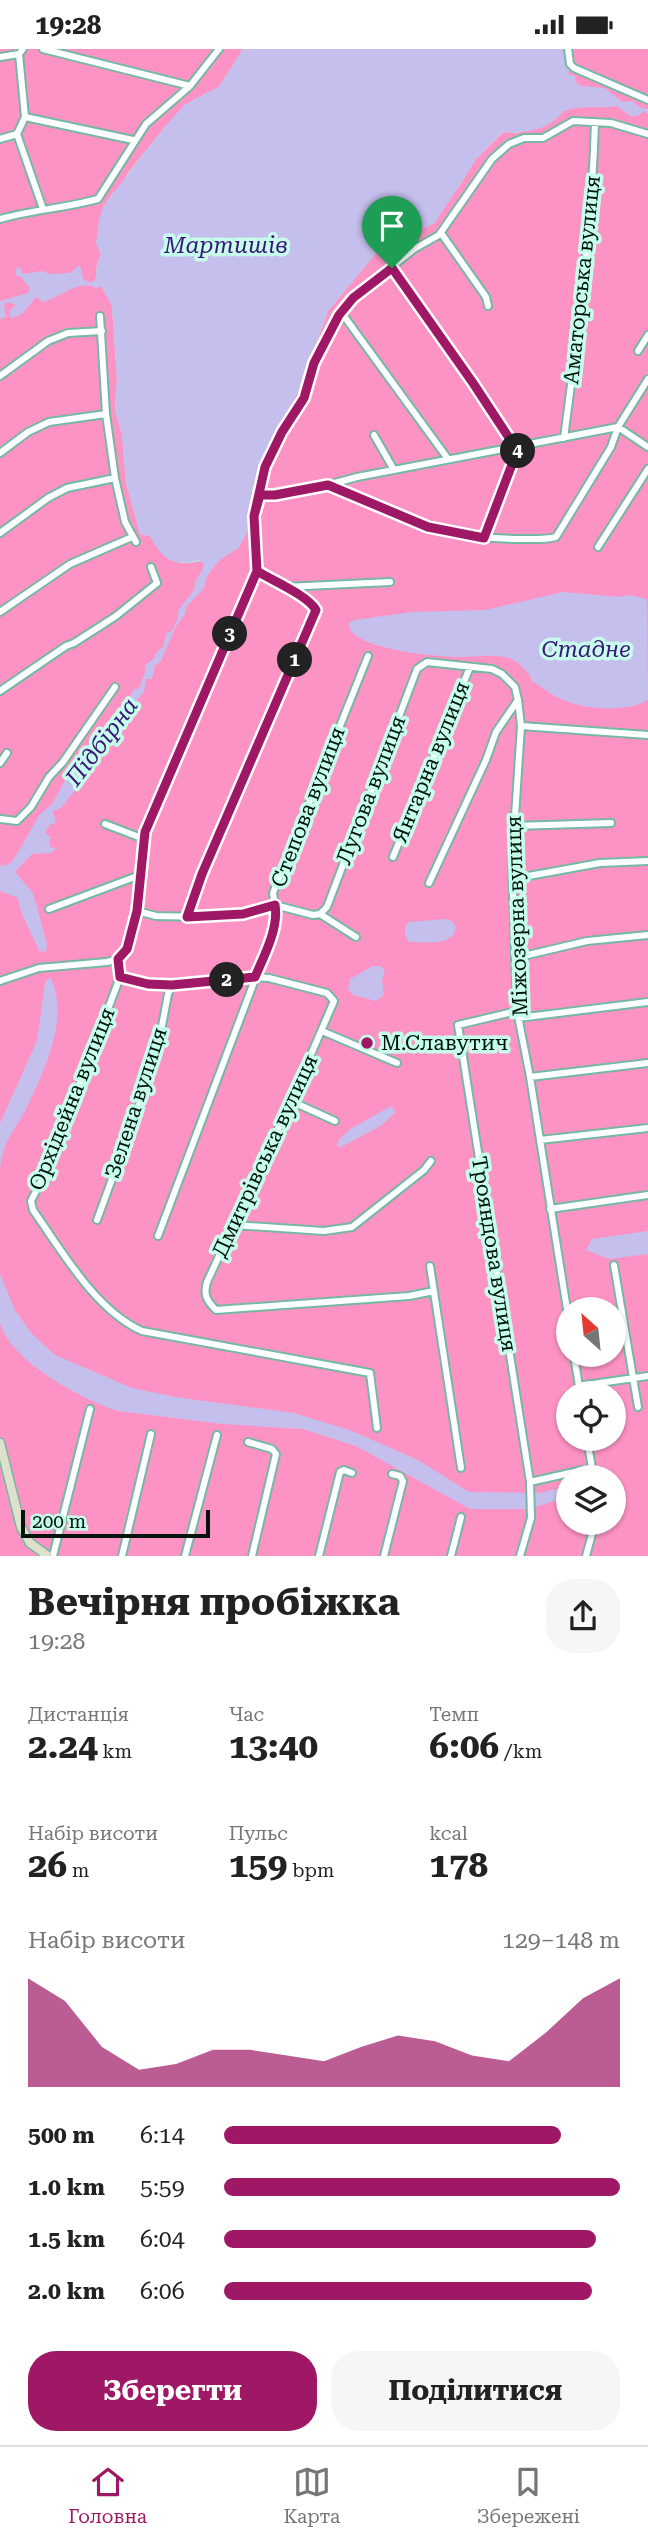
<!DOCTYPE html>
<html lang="uk">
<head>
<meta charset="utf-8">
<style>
  :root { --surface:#fff; --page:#f6f6f6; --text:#222; --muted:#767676; --line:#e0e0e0; --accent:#9f1866 }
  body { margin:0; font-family:"Roboto Serif",serif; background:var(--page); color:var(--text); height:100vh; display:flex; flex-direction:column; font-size:26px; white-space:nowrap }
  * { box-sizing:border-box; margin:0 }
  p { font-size:23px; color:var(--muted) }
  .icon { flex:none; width:38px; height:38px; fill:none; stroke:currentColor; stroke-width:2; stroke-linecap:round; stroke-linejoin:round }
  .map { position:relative; height:1507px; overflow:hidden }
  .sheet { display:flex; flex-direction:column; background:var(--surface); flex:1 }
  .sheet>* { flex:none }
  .needle { width:46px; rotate:333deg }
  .controls { position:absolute; left:556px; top:1248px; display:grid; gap:14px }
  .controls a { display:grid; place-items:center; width:70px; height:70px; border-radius:50%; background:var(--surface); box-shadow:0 2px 5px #0004; font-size:35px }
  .scale { position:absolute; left:21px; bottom:18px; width:189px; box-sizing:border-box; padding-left:7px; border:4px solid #00140d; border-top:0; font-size:19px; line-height:24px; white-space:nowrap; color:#00140d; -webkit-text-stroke:5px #c7feeb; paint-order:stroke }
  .pin { position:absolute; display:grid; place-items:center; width:60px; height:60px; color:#fff; margin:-72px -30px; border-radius:50% 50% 50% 0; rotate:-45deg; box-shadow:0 0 7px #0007 }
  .pin .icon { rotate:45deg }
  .km { position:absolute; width:35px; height:35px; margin:-18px; border-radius:50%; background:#222; color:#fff; font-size:19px; line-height:35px; text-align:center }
  .round { display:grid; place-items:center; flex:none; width:74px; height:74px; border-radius:28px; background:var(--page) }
  .summary { display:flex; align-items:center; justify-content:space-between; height:119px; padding:0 28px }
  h1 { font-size:38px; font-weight:700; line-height:52px }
  .figures { display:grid; grid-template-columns:repeat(3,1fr); gap:10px; height:119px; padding:7px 28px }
  .figures div { display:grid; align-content:center }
  .figures b { font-size:35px; font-weight:700 }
  .figures small { font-size:19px; font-weight:400 }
  .figures p { font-size:19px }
  .chart { height:196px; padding:14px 28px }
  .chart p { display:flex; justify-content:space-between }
  .chart svg { width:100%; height:126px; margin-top:7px; fill:var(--accent); opacity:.7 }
  .cta { display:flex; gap:14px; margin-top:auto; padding:14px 28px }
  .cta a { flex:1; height:80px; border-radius:28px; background:var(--accent); color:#fff; font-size:28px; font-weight:700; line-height:80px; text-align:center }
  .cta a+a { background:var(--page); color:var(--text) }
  ul { padding:0 28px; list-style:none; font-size:23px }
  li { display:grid; grid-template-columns:112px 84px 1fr; align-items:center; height:52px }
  li i { height:18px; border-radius:9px; background:var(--accent) }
  .status { display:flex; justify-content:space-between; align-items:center; height:49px; padding:0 35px; background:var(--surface); direction:ltr }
  .status svg { height:19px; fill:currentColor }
  .tab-bar { display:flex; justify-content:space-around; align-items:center; height:98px; border-top:2px solid var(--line); background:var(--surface); font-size:19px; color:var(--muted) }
  .tab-bar a { display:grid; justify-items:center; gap:4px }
  .tab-bar .current { color:var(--accent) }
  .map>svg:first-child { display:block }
  .green { fill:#fd93c4; fill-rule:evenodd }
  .water { fill:#c5bfed }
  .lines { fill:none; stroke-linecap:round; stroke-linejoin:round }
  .street-casing { stroke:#74b9a3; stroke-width:10 }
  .secondary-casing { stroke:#74b9a3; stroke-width:11 }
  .street { stroke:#fff; stroke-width:6 }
  .secondary { stroke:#e0e1cc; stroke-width:8 }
  .route-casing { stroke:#fff; stroke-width:14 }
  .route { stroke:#9f1866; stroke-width:9 }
  .poi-dot { fill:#9f1866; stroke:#c7feeb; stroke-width:2.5 }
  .labels { text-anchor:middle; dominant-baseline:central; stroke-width:7; stroke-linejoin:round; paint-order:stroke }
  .street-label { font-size:21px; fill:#00140d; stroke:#c7feeb }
  .poi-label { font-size:21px; fill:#00140d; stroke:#c7feeb; text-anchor:start }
  .water-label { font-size:23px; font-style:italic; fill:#3a157a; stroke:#c7feeb }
</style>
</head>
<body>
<div class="status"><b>19:28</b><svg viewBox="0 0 49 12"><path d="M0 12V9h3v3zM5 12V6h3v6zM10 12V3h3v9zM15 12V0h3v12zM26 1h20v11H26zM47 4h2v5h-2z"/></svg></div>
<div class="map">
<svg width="648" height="1507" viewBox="0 0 648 1507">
  <rect width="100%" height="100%" fill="#aef4dc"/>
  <path class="green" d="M0 0H243L219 38 193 51 165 78 128 124 120 137 111 146 96 194 101 205 97 215 96 229 107 244 112 257 117 330 115 361 122 385 126 433 140 485 150 487C173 531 200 511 238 499L247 483 249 459 259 419 300 338 328 262 377 203 402 189 458 139 476 110 503 83 518 84 565 14 566 0H648V1507H0ZM569 1260H614V1306H569ZM569 1344H614V1390H569ZM569 1428H614V1474H569Z"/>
  <path class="water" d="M243 0H566L565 14 570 20 568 25 575 27V32L581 37 605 39 622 53 633 52 639 58 648 60V65L644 62 638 67H630L617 57C600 60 584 56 567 61 561 63 560 67 555 71 540 83 520 84 502 83L476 110 435 174 377 203 328 262 300 338 259 419 249 459 247 483 238 499 220 511 207 527 204 539 186 558 185 565 175 579 161 612 155 617 152 630H146L144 643 137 651 141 655 115 676 114 686 103 691 90 711 87 726 61 759 53 762 56 774 51 775 45 783 51 789 49 791 50 798 56 799 51 804 32 805 15 823 33 844 47 895 46 904 39 901 21 863 18 849 0 842V816L4 817 12 813 40 765 52 755 69 724H76L111 668 118 666 127 653 132 652 131 647 133 641 139 639 145 623V616L154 610 155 605 163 598 167 583H171L178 570V562L194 541 195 533 204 517 201 511C173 518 163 511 150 487L140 485 126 433 122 385 115 361 117 330 112 257 101 237 96 239C79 229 60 249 43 253L36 248 22 265 12 269 9 266 10 261 16 256 8 253 4 256 6 268 0 270V252L28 244 30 239 21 228 16 226 15 221 19 217 23 225 43 222 49 225 70 224 80 216 83 230 91 234 96 229 97 215 101 205 96 194 99 171 103 157 165 78 184 56 219 38Z
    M563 543 619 548 629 546 647 550 648 651C628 663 588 661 566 652 554 648 543 639 532 632 529 622 516 610 505 608 489 605 472 608 456 608 436 608 345 599 349 574L354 571 412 563 485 561Z
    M446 870 453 873 456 879C452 898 425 893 410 893L405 887V878L409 873Z
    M373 917H381L385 923 382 931 384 946 376 952 353 946 348 940 350 930Z
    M50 928C71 968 43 1025 25 1062 12 1086 3 1092 0 1121V1074L37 992 45 934Z
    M391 1057 396 1063 382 1076 343 1097 337 1098 338 1092 349 1081Z
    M648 1182V1205L609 1210 586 1201 592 1190Z
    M0 1225 15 1261 32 1285 55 1306 132 1339 175 1348 294 1364 352 1382 418 1411 469 1443 539 1444 569 1437V1448L527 1460H470L356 1397 303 1380 223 1375 118 1362C83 1351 10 1312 0 1274 0 1260 0 1240 0 1225Z"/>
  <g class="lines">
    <defs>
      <path id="street" d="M23 0 19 5 25 68 17 85 43 160
        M43 0 190 37
        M568 0 570 15 574 19 648 51
        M0 8 19 5
        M25 68 133 91
        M0 90 17 85
        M0 170C32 161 65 159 98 150L146 75 190 37 219 0
        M441 184 486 248 488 257
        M392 219 473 334 515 398
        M341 263 448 410
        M100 267 106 365 115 429 125 473 136 493
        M638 302 648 286
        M0 327 48 292 68 284 102 282
        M374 386 394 421
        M564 389C578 284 592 179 595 73
        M0 404 28 383 49 373 106 365
        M328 437C394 464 446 490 519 490 531 490 544 491 556 488L611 398 618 378 648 330
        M260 446C292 446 325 437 357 428L618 378 648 398
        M0 484 48 449 67 439 115 429
        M484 489 519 397
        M598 498 648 420
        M285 538 390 533
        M0 563 70 515 132 488
        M0 642 66 597 74 594 116 567 157 534 151 518
        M521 677 648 686
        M0 714 7 704
        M0 770 17 772 31 758 49 728 63 713 115 638
        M105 775 144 790
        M513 777 611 774
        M393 808 470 618
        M512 830 600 814 648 812
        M429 834 486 711 496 683 518 651
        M49 860 140 826
        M137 862 156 867 205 868 243 865 275 856 313 866 320 865 356 888
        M320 865 327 858 417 620 427 613 492 620 502 625 515 638 518 651 521 677 512 812 517 962 530 1028 569 1273
        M187 868 202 825 316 561 312 555 257 522
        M515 909 587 892 648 886
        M120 928 148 935 172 936 255 928 269 929 327 944 334 952 291 1052 207 1233C203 1246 207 1252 216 1261L229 1260 409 1247 434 1242
        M0 932 39 919 107 913 118 910
        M517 962 458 976 530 1433 531 1469 520 1507
        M518 969 648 953
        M322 982 397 1014
        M530 1028 648 1014
        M291 1052 335 1072
        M540 1091 648 1079
        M550 1160 648 1146
        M97 1171 142 1048 162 977 168 945 172 936
        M234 1176 324 1182 352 1178 424 1121 431 1112
        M158 1187 268 896 276 865 273 844 368 607
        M614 1216 638 1358
        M430 1217 461 1419
        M574 1306 580 1344
        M579 1337 648 1327
        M377 1379 370 1324 142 1282C95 1261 62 1202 33 1161L31 1152 50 1115 120 928 118 910 127 900 137 862 145 783 257 522 254 467 265 418 282 383 304 349 314 314 339 266 353 249 414 200 439 186 492 110 509 95 524 89H543L573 72 611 74 648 85
        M248 1393 272 1400 276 1405 252 1507
        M530 1433 592 1419 587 1390
        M53 1507 90 1360
        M122 1507 151 1385
        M185 1507 217 1386
        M319 1507 340 1423 344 1421 352 1424
        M384 1507 403 1432 400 1427 392 1425
        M451 1507 461 1468
        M586 1507 595 1474"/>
      <path id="secondary" d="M0 1394 21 1478 30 1494 48 1507"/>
    </defs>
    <use href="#street" class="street-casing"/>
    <use href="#secondary" class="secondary-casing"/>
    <use href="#street" class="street"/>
    <use href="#secondary" class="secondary"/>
  </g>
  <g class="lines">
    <defs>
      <path id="route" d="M392 219 353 249 339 266 314 314 304 349 282 383 265 418 254 467 257 522C273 532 307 546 316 561L202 825 187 868 243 865 275 856C279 879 264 907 255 928L172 936 148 935 120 928 118 910 127 900 137 862 145 783 257 522 254 467 260 446H275L328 436 428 478 484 489 519 397 515 398 473 334 392 219"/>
    </defs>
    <use href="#route" class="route-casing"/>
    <use href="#route" class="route"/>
  </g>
  <circle class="poi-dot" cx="367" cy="994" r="7"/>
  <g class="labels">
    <g class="street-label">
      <text transform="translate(582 231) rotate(-84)">Аматорська вулиця</text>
      <text transform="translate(431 713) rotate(-68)">Янтарна вулиця</text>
      <text transform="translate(371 741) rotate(-69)">Лугова вулиця</text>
      <text transform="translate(308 758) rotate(-69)">Степова вулиця</text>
      <text transform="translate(517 867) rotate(-92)">Міжозерна вулиця</text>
      <text transform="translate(72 1050) rotate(-68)">Орхідейна вулиця</text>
      <text transform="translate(136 1054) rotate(-72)">Зелена вулиця</text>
      <text transform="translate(265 1107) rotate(-65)">Дмитрівська вулиця</text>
      <text transform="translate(494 1205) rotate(81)">Трояндова вулиця</text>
    </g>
    <g class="poi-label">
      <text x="381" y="994">М.Славутич</text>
    </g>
    <g class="water-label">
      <text x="226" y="196">Мартишів</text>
      <text x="586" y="600">Стадне</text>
      <text transform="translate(102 693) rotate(-53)">Підбірна</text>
    </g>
  </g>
</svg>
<div class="controls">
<a><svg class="needle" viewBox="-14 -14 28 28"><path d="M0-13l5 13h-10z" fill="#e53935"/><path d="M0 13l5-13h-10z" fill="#767676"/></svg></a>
<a><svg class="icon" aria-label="locate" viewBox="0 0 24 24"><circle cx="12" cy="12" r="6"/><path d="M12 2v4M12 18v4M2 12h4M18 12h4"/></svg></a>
<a><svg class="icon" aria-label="layers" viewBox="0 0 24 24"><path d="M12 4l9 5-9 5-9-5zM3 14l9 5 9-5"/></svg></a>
</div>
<div class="scale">200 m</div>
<div class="pin" style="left:392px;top:219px;background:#1e9e55"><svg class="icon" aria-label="arrive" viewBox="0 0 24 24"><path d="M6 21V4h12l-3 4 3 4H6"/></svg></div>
<b class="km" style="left:295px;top:611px">1</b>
<b class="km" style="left:227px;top:931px">2</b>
<b class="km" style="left:230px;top:585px">3</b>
<b class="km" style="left:518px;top:402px">4</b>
</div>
<section class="sheet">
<div class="summary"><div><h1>Вечірня пробіжка</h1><p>19:28</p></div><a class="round"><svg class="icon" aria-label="share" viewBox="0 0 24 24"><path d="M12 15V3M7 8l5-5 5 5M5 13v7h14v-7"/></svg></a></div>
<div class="figures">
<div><p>Дистанція</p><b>2.24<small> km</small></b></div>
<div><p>Час</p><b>13:40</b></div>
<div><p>Темп</p><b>6:06<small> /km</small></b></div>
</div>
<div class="figures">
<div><p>Набір висоти</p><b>26<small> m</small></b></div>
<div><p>Пульс</p><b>159<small> bpm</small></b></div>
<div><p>kcal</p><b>178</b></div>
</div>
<div class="chart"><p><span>Набір висоти</span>129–148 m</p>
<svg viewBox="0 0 160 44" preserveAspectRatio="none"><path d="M0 44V6L10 14L20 30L30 38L40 36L50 31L60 31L70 33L80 35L90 30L100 26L110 28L120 33L130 35L140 25L150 13L160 6V44z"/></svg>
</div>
<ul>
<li><b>500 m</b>6:14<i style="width:85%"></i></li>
<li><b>1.0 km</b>5:59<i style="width:100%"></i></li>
<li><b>1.5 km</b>6:04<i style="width:94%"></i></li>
<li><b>2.0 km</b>6:06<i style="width:93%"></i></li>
</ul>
<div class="cta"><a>Зберегти</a><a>Поділитися</a></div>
</section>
<nav class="tab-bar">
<a class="current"><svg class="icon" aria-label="home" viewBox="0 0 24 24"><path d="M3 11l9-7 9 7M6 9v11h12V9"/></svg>Головна</a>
<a><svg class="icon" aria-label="map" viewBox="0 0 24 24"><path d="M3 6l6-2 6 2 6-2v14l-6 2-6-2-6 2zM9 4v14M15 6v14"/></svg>Карта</a>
<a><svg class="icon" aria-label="saved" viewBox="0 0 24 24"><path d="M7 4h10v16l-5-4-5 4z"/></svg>Збережені</a>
</nav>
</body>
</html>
